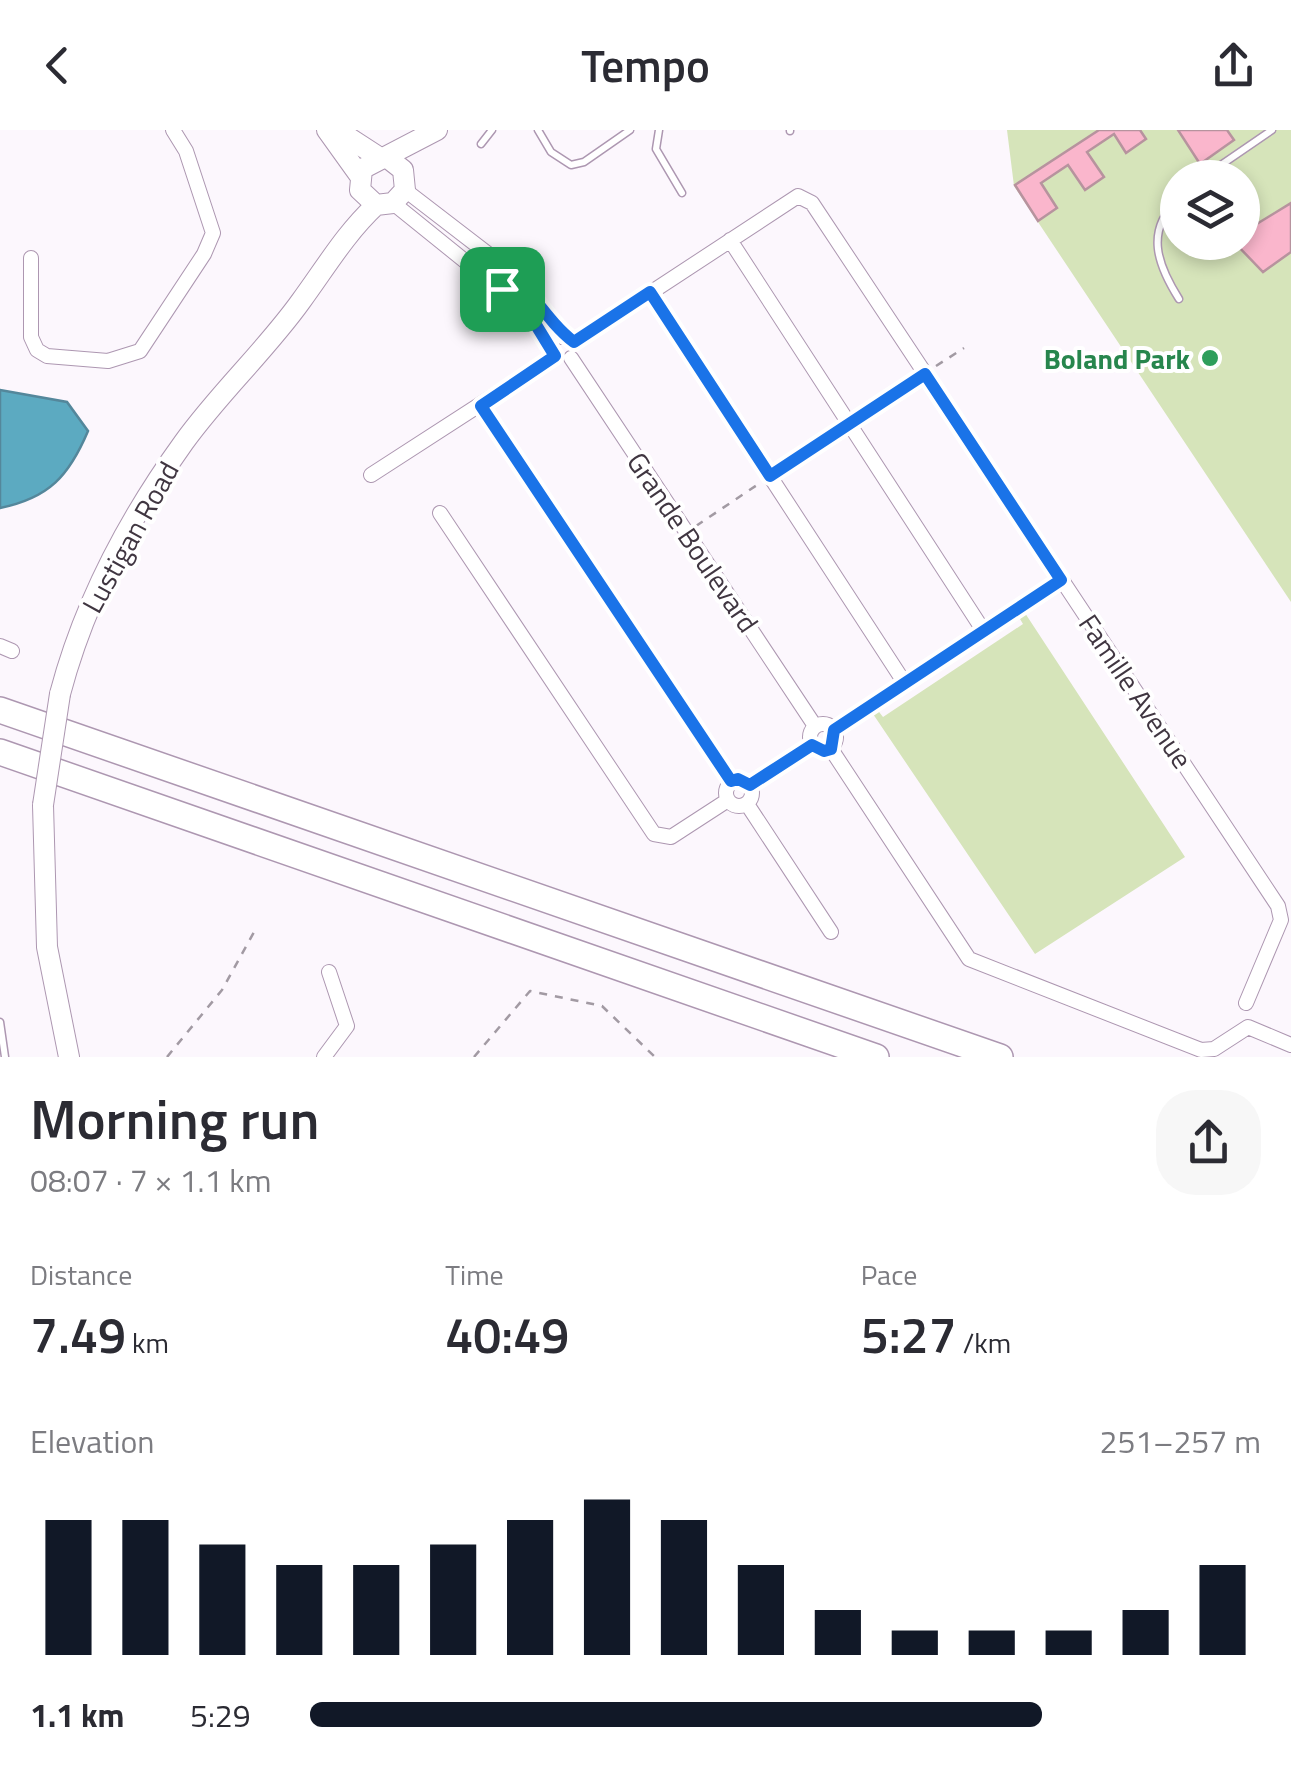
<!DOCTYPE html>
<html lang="en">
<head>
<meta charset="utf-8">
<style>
  :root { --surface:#fff; --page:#f7f7f7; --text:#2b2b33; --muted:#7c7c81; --accent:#111827 }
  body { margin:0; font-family:"Titillium Web",sans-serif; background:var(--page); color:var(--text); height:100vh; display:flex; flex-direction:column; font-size:38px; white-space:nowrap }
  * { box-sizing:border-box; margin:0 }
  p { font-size:32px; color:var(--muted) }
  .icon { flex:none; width:55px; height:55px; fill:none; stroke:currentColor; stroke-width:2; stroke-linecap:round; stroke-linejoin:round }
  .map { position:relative; height:927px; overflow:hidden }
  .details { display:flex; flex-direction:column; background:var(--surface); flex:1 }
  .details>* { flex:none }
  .buttons { position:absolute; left:1160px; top:30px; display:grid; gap:20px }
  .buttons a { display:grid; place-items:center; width:100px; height:100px; border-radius:50%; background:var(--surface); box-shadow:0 5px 15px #0003; font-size:50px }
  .pin { position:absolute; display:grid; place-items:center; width:85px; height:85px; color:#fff; margin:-42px; border-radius:20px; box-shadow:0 5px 15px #0006 }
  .round { display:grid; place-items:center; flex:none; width:105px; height:105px; border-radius:40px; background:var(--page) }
  .overview { display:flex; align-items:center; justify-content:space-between; height:170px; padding:0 30px }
  h1 { font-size:55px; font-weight:600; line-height:75px }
  .stats { display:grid; grid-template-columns:repeat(3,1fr); gap:15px; height:170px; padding:10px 30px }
  .stats div { display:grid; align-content:center }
  .stats b { font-size:50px; font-weight:600 }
  .stats small { font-size:28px; font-weight:400 }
  .stats p { font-size:28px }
  .chart { height:280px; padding:20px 30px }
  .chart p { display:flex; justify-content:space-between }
  .chart svg { width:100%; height:180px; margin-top:10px; stroke:var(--accent); stroke-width:6 }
  ul { padding:0 30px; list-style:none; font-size:32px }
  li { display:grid; grid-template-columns:160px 120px 1fr; align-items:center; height:75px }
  li i { height:25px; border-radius:12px; background:var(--accent) }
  header { display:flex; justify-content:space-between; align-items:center; height:130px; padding:0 30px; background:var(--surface); font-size:45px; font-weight:600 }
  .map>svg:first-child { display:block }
  .green { fill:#d6e4ba; fill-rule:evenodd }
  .water { fill:#5caac1; stroke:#54879b; stroke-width:2.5 }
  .building { fill:#fab6cc; stroke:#b7939e; stroke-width:2.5 }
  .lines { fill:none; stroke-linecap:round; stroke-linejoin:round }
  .lane-casing { stroke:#ad97b1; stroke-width:9 }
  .street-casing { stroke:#ad97b1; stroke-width:16 }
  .secondary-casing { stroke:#ad97b1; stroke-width:22 }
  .highway-casing { stroke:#ad97b1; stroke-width:28 }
  .path { stroke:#a29aa3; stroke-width:2.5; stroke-dasharray:8 8; stroke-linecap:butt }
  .lane { stroke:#fff; stroke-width:6 }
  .street { stroke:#fff; stroke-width:14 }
  .secondary { stroke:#fff; stroke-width:20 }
  .highway { stroke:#fff; stroke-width:25 }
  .secondary-bridge-casing { stroke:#ad97b1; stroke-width:22; stroke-linecap:butt }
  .secondary-bridge { stroke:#fff; stroke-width:20 }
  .route-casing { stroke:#fff; stroke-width:20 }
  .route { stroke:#1a73e8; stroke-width:12 }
  .leisure-dot { fill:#2e9e5b; stroke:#fff; stroke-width:4 }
  .labels { text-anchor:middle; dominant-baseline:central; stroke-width:8; stroke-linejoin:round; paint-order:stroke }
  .leisure-label { font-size:28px; font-weight:bold; fill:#27864d; stroke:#fff; text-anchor:end }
  .street-label { font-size:28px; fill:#403641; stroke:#fff }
</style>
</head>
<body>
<header><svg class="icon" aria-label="back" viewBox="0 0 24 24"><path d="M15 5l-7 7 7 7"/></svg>Tempo<svg class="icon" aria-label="share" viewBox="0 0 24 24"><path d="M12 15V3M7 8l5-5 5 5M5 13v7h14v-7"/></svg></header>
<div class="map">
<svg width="1291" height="927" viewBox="0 0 1291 927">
  <rect width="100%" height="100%" fill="#fcf7fd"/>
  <path class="green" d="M1007 0H1291V472L1014 56ZM1178 48H1242V112H1178Z
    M1023 480 1185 727 1035 824 871 581 876 578 883 587 1023 494 1017 484Z"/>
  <path class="water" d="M0 260 67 272 88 301C69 346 49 368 0 378Z"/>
  <path class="building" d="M1099 0H1140L1146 9 1126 23 1114 4 1087 22 1104 47 1085 60 1068 35 1041 53 1057 78 1038 91 1015 55Z
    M1178 0H1227L1234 10 1200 34Z
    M1291 73V122L1263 142 1234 112H1242V103Z"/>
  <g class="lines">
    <defs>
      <path id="lane" d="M538 0 551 22 571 35 584 32 630 0
        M659 0 656 19 682 63
        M790 0V1
        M481 14 492 0
        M1202 48 1272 0
        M1178 69C1145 101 1157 134 1179 169
        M0 892 5 927"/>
      <path id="street" d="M405 60 522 150 562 207
        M393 73 507 165 552 216
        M730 110 983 500
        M31 128V207L37 220 47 226 108 231 140 221 204 124 213 103 186 21 173 0
        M650 162 904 552
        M574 213 798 66 812 73 1278 776 1281 790 1246 873
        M571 228 815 596
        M481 275 731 651
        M371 345 555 226
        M440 383 654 704 671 707 728 670
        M0 516 12 521
        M810 607a13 13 0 1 1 26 0a13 13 0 1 1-26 0Z
        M834 600 1061 449
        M831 619 969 829 1201 920 1214 919 1248 897 1291 915
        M726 663a13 13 0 1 1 26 0a13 13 0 1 1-26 0Z
        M750 655 812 615
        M747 674 831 802
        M324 927 347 896 329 842"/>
      <path id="secondary" d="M327 0 360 46
        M337 0 380 28
        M389 29 403 40 405 60 393 73 376 75 360 60 362 39 437 0
        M60 564C84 473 129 388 184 312 220 262 266 220 301 171 326 137 345 104 376 75
        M43 675 47 817 69 927"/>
      <path id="highway" d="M0 580 1000 927
        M0 622 876 927"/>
    </defs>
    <use href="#lane" class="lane-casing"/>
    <use href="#street" class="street-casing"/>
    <use href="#secondary" class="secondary-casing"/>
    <use href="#highway" class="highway-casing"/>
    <path class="path" d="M936 236 964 218
      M862 286 912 251
      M783 337 838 301
      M696 396 760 353
      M167 927 222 860 254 802
      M474 927 530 861 602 876 655 927"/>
    <use href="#lane" class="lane"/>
    <use href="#street" class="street"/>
    <use href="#secondary" class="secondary"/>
    <use href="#highway" class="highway"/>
    <defs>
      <path id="secondary-bridge" d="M43 675 60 564"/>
    </defs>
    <use href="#secondary-bridge" class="secondary-bridge-casing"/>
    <use href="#secondary-bridge" class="secondary-bridge"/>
  </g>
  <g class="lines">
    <defs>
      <path id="route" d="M496 128C527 152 545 190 574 212L650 162 770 346 925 244 1061 450 834 600 831 619 824 621 812 615 750 655 738 649 731 651 481 276 555 226 533 190 483 143Z"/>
    </defs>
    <use href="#route" class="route-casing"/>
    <use href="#route" class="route"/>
  </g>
  <circle class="leisure-dot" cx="1210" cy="228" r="10"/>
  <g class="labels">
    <g class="leisure-label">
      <text x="1190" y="228">Boland Park</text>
    </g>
    <g class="street-label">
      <text transform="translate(130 407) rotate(-61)">Lustigan Road</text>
      <text transform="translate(693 412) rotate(56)">Grande Boulevard</text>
      <text transform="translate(1136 561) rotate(56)">Famille Avenue</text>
    </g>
  </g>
</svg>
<div class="buttons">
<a><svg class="icon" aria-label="layers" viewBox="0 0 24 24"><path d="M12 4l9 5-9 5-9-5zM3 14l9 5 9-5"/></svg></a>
</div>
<div class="pin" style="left:502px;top:159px;background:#1e9e55"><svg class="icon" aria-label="arrive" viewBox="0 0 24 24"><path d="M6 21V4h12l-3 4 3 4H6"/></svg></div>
</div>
<section class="details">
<div class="overview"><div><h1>Morning run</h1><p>08:07 · 7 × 1.1 km</p></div><a class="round"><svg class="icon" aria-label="share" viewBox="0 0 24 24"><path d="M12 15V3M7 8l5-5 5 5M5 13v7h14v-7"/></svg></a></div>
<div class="stats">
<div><p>Distance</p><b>7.49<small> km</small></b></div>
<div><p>Time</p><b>40:49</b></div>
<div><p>Pace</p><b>5:27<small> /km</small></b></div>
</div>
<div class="chart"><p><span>Elevation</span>251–257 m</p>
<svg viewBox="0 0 160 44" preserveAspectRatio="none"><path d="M5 44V11M15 44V11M25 44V17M35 44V22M45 44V22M55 44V17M65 44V11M75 44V6M85 44V11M95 44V22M105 44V33M115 44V38M125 44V38M135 44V38M145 44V33M155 44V22"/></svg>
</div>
<ul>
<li><b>1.1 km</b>5:29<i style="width:77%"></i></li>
</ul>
</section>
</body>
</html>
